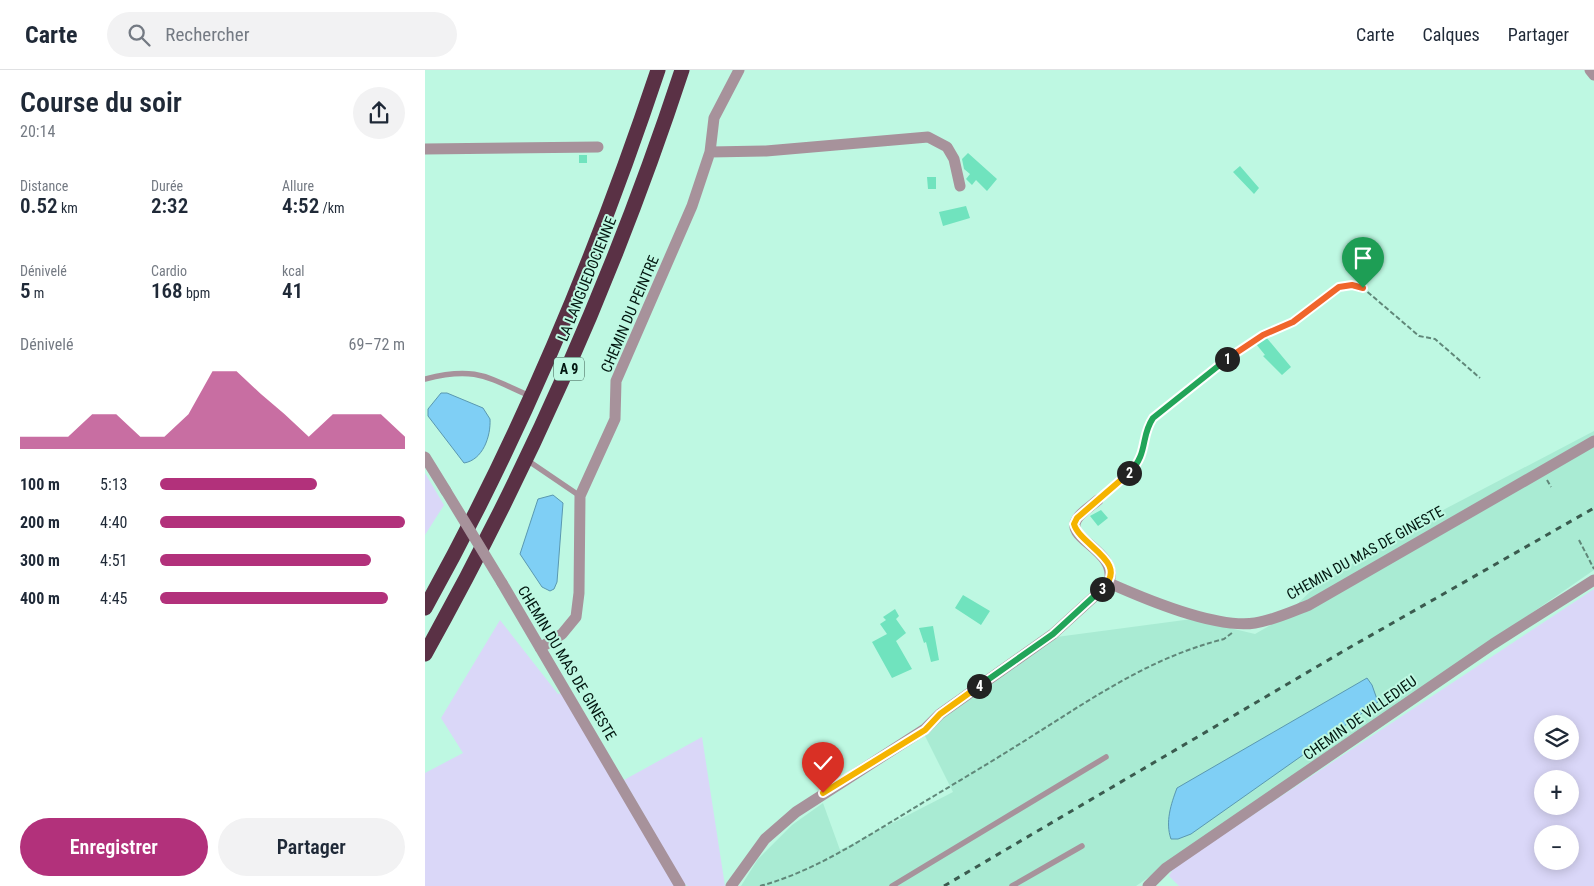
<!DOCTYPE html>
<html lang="fr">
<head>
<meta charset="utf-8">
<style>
  :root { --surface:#fff; --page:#f2f2f3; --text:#1f2937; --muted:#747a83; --line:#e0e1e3; --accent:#b2317b }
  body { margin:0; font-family:"Roboto Condensed",sans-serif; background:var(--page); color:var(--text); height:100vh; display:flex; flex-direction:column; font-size:19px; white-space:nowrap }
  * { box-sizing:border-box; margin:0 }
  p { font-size:16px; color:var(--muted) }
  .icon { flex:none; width:28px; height:28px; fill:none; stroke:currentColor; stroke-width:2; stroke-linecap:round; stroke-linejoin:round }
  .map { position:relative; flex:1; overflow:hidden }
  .side { display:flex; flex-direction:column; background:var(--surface); width:425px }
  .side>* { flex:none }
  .tools { position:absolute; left:1109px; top:645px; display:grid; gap:10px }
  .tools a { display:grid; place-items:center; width:45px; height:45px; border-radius:50%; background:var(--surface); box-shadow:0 2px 12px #0003; font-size:25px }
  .pin { position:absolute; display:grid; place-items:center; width:42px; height:42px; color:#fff; margin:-51px -21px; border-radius:50% 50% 50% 0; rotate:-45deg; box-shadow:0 0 5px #0007 }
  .pin .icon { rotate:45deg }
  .km { position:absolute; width:25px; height:25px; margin:-12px; border-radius:50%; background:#222; color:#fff; font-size:14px; line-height:25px; text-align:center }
  .round { display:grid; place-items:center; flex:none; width:52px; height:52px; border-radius:26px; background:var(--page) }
  .headline { display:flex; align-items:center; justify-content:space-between; height:85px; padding:0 20px }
  h1 { font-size:28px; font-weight:600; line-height:38px }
  .stats { display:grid; grid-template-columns:repeat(3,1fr); gap:8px; height:85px; padding:5px 20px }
  .stats div { display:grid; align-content:center }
  .stats b { font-size:21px; font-weight:600 }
  .stats small { font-size:14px; font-weight:400 }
  .stats p { font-size:14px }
  .chart { height:140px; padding:10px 20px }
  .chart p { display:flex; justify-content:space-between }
  .chart svg { width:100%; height:90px; margin-top:5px; fill:var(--accent); opacity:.7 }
  .action { display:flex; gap:10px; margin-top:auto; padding:10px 20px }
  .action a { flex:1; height:58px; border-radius:30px; background:var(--accent); color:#fff; font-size:20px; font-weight:600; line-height:58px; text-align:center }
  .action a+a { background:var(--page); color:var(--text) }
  ul { padding:0 20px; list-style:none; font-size:16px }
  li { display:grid; grid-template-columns:80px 60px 1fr; align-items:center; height:38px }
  li i { height:12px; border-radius:6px; background:var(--accent) }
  header { display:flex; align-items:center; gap:30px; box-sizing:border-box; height:70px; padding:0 25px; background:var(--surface); border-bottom:1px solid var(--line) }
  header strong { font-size:24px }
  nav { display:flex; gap:28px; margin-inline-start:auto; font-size:18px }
  .search { width:350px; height:45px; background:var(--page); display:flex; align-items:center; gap:12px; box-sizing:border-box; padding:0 18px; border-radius:28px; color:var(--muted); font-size:19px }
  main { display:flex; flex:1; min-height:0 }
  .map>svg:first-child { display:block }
  .built { fill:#a9ebd3 }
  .green { fill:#dad7f8; fill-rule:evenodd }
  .water { fill:#7fcff5; stroke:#5a98b0 }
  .building { fill:#70e3be }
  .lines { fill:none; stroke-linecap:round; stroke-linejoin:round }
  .path { stroke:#608779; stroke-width:2; stroke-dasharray:5 2.5; stroke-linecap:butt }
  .service { stroke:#a7929b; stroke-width:5.5 }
  .minor { stroke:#a7929b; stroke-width:11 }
  .motorway { stroke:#5a3145; stroke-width:15 }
  .rail { stroke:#3b5b4f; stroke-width:3; stroke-dasharray:6 6; stroke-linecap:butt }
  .minor-bridge { stroke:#a7929b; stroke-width:11 }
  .split-1-casing { stroke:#fff; stroke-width:10 }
  .split-2-casing { stroke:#fff; stroke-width:10 }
  .split-3-casing { stroke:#fff; stroke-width:10 }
  .split-4-casing { stroke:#fff; stroke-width:10 }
  .split-5-casing { stroke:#fff; stroke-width:10 }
  .split-1 { stroke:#f0652b; stroke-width:6 }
  .split-2 { stroke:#22a559; stroke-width:6 }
  .split-3 { stroke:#f5b400; stroke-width:6 }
  .split-4 { stroke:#22a559; stroke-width:6 }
  .split-5 { stroke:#f5b400; stroke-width:6 }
  .labels { text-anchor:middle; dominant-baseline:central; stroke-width:4; stroke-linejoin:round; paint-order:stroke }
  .shield { fill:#bef8e2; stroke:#3a5a4f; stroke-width:1 }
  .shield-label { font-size:14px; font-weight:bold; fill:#021710 }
  .street-label { font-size:15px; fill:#021710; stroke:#bef8e2 }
</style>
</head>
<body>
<header>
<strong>Carte</strong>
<div class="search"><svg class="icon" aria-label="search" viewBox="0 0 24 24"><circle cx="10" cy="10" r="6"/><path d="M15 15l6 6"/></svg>Rechercher</div>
<nav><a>Carte</a><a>Calques</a><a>Partager</a></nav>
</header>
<main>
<section class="side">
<div class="headline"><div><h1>Course du soir</h1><p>20:14</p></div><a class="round"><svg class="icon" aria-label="share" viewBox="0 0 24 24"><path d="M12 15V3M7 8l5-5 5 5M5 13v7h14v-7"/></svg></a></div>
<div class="stats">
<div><p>Distance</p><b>0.52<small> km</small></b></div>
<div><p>Durée</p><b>2:32</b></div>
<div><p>Allure</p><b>4:52<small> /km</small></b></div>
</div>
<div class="stats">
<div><p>Dénivelé</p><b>5<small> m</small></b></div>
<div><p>Cardio</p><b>168<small> bpm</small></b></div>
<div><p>kcal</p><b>41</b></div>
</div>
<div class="chart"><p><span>Dénivelé</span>69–72 m</p>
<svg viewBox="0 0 160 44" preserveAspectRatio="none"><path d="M0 44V38L10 38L20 38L30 27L40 27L50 38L60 38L70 27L80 6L90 6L100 17L110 27L120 38L130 27L140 27L150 27L160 38V44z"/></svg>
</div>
<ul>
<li><b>100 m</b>5:13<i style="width:64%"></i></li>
<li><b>200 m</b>4:40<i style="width:100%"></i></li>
<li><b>300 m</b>4:51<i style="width:86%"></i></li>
<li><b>400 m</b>4:45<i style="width:93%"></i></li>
</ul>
<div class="action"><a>Enregistrer</a><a>Partager</a></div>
</section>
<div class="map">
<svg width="1169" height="816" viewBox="0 0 1169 816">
  <rect width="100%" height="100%" fill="#bef8e2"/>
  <path class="built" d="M1169 361V500L711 816H316L333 789 367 755 398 733 415 780 528 722 498 662 624 568 767 549 830 564 858 548 893 514 1020 439Z"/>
  <path class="green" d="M0 403 19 435 0 465Z
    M1169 519V816H754L744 806 749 797ZM1118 654H1145V681H1118ZM1118 709H1145V736H1118ZM1118 764H1145V791H1118Z
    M75 550 133 624 139 623 255 816H0V703L38 683 16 648Z
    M277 667 300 816H263L259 814 199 710Z"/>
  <path class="water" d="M16 323H22L58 338 65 349C66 366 58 390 39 393L3 346V339Z
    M128 425 138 433 132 512 129 519 125 521 117 517 95 484 113 429Z
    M942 608 947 615 953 632 766 764 753 769H746C740 752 746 734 752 718Z"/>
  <path class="building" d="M543 83 572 109 562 121 551 110 547 115 541 109 545 104 539 99 537 89Z
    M154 85H162V93H154Z
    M815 96 834 118 829 124 808 102Z
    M502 107H511V119H503Z
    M541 136 545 148 518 156 514 142Z
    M841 267 866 297 857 305 838 286 840 285 831 274Z
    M676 440 683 448 673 456 665 446Z
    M538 525 565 541 556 555 530 538Z
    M470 539 474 546 471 549 481 563 471 571 487 599 467 608 447 572 462 564 455 554 461 550 458 547Z
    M508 556 514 590 506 592 501 572 499 573 494 558Z"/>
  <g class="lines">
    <path class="path" d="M1122 410 1126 417
      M680 424C693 413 711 401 718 385 722 372 720 359 728 348L804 288 838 265 868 252 914 217 927 215 938 218 994 266 1010 269 1055 308
      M1154 470 1169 499
      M335 816C384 803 428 775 471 749 515 722 560 696 604 668 668 628 724 588 799 569L807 563"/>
    <path class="service" d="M0 309C50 296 62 307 105 326
      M102 390 155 426
      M467 816 681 687
      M587 816 657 776"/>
    <path class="minor" d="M1165 0 1169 5
      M0 79 173 77
      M285 82 341 81 503 67 522 77 529 89 535 116
      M0 387 21 421
      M77 513 255 816
      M684 513C720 529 790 559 830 553 849 550 866 542 884 535L1169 371
      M115 578 137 564 151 547 154 523 155 426 190 349 191 311 267 136 285 82 289 48 314 0
      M306 816 340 769 371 742 500 659 515 644 628 564 684 513C694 480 638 469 652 449 656 442 666 436 673 430
      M723 816 741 798 1068 574 1169 510"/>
    <path class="motorway" d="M0 538C96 366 171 186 233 0
      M0 584C105 396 190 204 257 0"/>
    <path class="rail" d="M519 816 922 579 1169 438"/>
    <path class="minor-bridge" d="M21 421 77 513"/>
  </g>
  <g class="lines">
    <defs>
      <path id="split-1" d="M802 289 838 265 868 252 914 217 927 215 938 218"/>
      <path id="split-2" d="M704 403C724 383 715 367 728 348L802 289"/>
      <path id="split-3" d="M677 519C706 492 655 476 649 454L652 448 704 403"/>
      <path id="split-4" d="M554 616 628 564 677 519"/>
      <path id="split-5" d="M398 723 500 660 515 644 554 616"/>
    </defs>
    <use href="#split-1" class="split-1-casing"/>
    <use href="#split-2" class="split-2-casing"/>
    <use href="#split-3" class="split-3-casing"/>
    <use href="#split-4" class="split-4-casing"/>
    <use href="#split-5" class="split-5-casing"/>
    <use href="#split-1" class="split-1"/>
    <use href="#split-2" class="split-2"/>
    <use href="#split-3" class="split-3"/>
    <use href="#split-4" class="split-4"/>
    <use href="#split-5" class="split-5"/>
  </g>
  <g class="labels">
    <rect class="shield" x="129" y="287.5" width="30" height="23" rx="4"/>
    <g class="shield-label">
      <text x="144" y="299">A 9</text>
    </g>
    <g class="street-label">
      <text transform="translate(162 209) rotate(-68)">LA LANGUEDOCIENNE</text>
      <text transform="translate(205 244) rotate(-67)">CHEMIN DU PEINTRE</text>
      <text transform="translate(940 483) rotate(-29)">CHEMIN DU MAS DE GINESTE</text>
      <text transform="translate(142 593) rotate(59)">CHEMIN DU MAS DE GINESTE</text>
      <text transform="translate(935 648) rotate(-35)">CHEMIN DE VILLEDIEU</text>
    </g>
  </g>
</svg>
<div class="tools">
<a><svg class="icon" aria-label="layers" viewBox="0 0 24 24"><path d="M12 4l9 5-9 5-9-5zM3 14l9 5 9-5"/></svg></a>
<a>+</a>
<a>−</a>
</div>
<div class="pin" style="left:938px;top:218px;background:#1e9e55"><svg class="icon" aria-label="arrive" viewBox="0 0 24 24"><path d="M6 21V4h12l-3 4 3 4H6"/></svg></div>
<div class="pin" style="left:398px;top:723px;background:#d93025"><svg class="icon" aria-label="check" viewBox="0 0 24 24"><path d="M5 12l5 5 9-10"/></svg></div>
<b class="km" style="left:802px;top:289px">1</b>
<b class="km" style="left:704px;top:403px">2</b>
<b class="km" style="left:677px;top:519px">3</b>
<b class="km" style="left:554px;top:616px">4</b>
</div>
</main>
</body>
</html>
